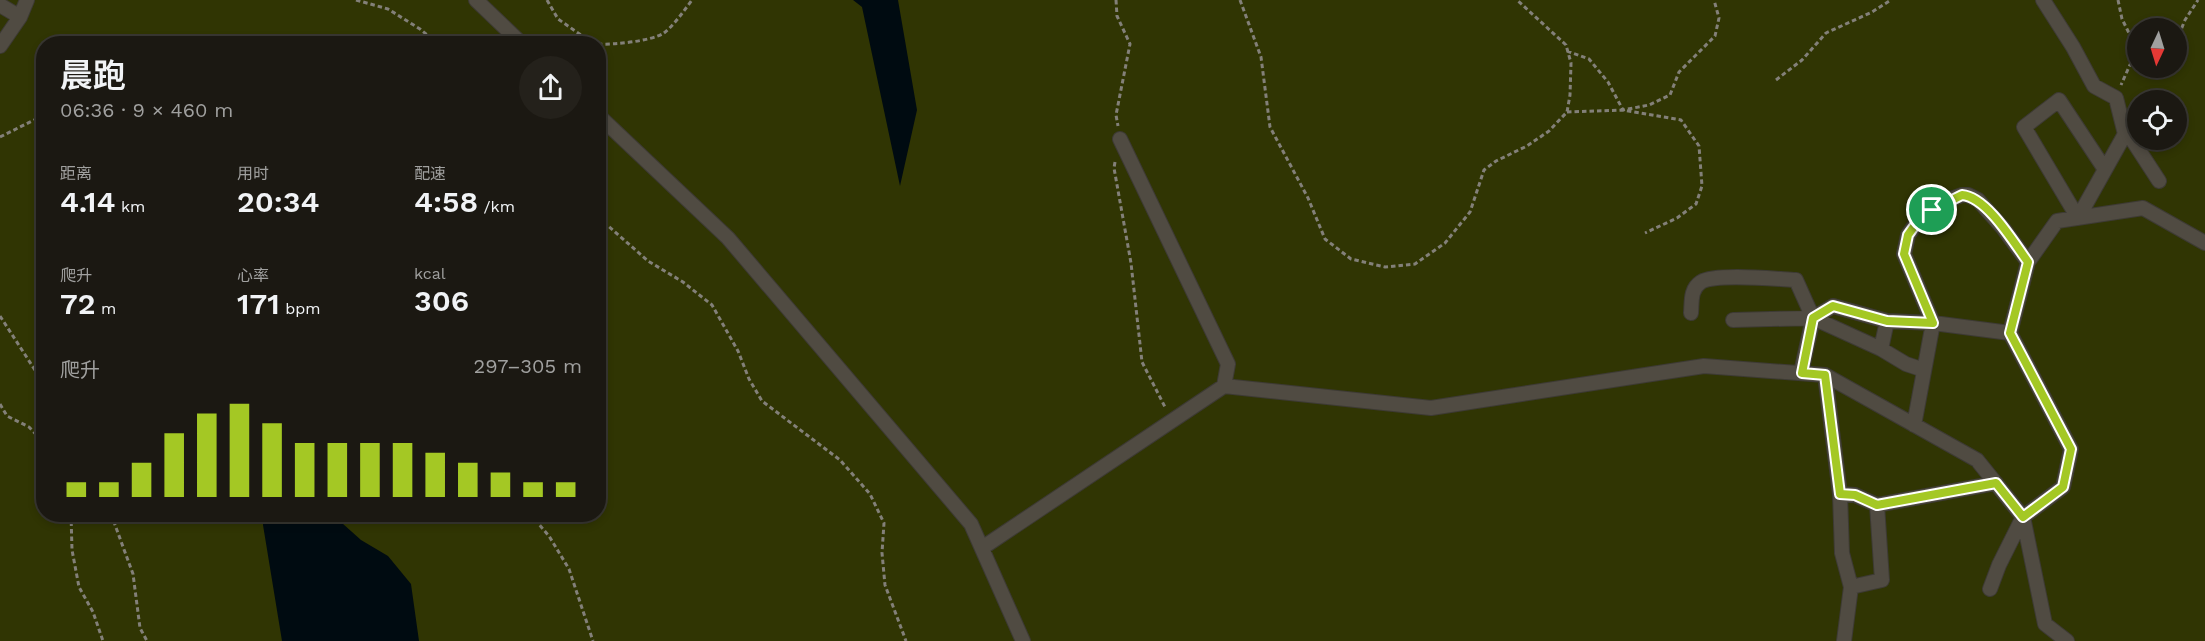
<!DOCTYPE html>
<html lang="zh">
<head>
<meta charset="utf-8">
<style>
  :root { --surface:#1b1812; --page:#24211b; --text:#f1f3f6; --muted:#a0a09f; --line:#393732; --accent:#a4c824 }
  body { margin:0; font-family:"Work Sans","Noto Sans SC",sans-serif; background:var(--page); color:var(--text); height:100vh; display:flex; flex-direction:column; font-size:22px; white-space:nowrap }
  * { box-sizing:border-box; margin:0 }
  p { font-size:20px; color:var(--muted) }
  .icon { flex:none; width:33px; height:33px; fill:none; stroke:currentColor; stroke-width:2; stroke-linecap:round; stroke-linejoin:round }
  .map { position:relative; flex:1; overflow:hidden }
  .side { position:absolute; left:36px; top:36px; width:570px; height:486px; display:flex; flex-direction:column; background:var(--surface); border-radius:24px; box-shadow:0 3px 9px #0003,0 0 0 2px var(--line) }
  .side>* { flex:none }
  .needle { width:39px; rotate:184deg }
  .fabs { position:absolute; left:2127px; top:18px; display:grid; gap:12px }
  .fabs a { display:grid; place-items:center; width:60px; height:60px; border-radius:50%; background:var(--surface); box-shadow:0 3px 9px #0003,0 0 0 2px var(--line); font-size:30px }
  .pin { position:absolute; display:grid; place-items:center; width:51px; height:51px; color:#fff; margin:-26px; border:3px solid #fff; border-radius:50%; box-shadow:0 2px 6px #0007 }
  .round { display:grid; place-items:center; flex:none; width:63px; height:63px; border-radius:32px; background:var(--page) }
  .headline { display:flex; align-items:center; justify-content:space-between; height:102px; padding:0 24px }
  h1 { font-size:33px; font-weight:600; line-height:45px }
  .metrics { display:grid; grid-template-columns:repeat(3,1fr); gap:9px; height:102px; padding:6px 24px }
  .metrics div { display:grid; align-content:center }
  .metrics b { font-size:30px; font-weight:600 }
  .metrics small { font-size:16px; font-weight:400 }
  .metrics p { font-size:16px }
  .chart { height:168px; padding:12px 24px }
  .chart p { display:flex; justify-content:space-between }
  .chart svg { width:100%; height:108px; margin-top:6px; stroke:var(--accent); stroke-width:6 }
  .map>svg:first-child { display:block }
  .green { fill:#303503; fill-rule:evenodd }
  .water { fill:#000b11 }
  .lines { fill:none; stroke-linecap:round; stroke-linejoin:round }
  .minor-casing { stroke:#3d3a34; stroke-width:16 }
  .path { stroke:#838079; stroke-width:3; stroke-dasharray:4.5 3; stroke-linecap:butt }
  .minor { stroke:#504b42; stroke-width:14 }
  .route-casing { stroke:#fff; stroke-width:12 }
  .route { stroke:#a4c824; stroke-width:8 }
</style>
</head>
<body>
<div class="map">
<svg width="2205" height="641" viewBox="0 0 2205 641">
  <rect width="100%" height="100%" fill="#242018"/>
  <path class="green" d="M0 0H2205V641H0ZM2138 28H2176V68H2138ZM44 44H598V514H44ZM2138 100H2176V140H2138Z"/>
  <path class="water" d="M853 0H898L917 110 900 186 862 7Z
    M263 515H333L361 540 388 556 411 584 419 641H282L263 525Z"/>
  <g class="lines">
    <defs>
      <path id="minor" d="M476 0 522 44
        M2043 0 2073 47 2094 86 2116 98 2125 134 2131 138 2159 181
        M0 5 20 17
        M0 46 20 17 27 0
        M598 115 728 238 971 524 1023 641
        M1120 139 1228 364 1224 386
        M2104 168 2059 100 2024 127 2078 218 2125 134
        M1691 313C1692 302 1690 289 1701 282 1716 273 1776 279 1796 280L1813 318
        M1733 320 1813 318 1881 349 1906 364 1924 370
        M1881 349 1887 321
        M1801 373 1813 318 1833 306 1887 321 1933 323 2010 333
        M1825 375 1840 494 1842 553 1851 587 1844 641
        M1914 425 1933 323 1904 254 1908 235 1918 221 1948 200 1962 195H1968L1978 200 2003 228 2028 262
        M1840 494 1855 495 1877 505 1996 483
        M982 548 1224 386 1431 408 1704 366 1825 375 1977 460 2023 517 2045 624 2067 641
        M1851 587 1882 580 1877 505
        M1990 589 1999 565 2023 517 2063 487 2071 449 2010 333 2028 262 2057 221 2143 208 2205 243"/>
    </defs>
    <use href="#minor" class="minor-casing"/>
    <path class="path" d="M356 0 388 9 420 29 438 44
      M547 0 558 19 594 44
      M1116 0 1117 16 1130 44 1116 115 1118 126
      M1240 0 1261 57 1270 127 1308 198 1325 239 1351 259 1385 267 1415 264 1445 243 1470 212 1484 170 1496 161 1527 146 1549 131 1567 112 1570 95 1571 63 1566 45 1517 0
      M2118 0 2122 19 2137 49 2121 85
      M2176 42 2185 20 2198 0
      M598 44C613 45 652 41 664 33 675 24 683 12 692 0
      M1567 51 1589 59 1608 82 1623 110 1649 105 1670 95 1679 72 1715 36 1719 18 1714 0
      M1776 80 1802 60 1826 33 1872 12 1891 0
      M1567 112 1623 110 1681 120 1699 146 1702 186 1696 204 1677 218 1645 233
      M0 137 38 118 44 119
      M1115 162 1114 168 1131 263 1142 362 1166 409
      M598 217 648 261 683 282 712 305 738 351 749 379 762 401 840 460 870 494 884 523 882 553 885 585 906 641
      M0 316 44 384
      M0 404 7 416 29 427 44 443
      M71 514 72 550 79 587 93 612 103 641
      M111 514 133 574 140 628 147 641
      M530 514 549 536 569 569 593 641"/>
    <use href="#minor" class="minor"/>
  </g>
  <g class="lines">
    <defs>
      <path id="route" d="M1962 195C1987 197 2014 243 2028 262L2010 333 2071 449 2063 487 2023 517 1996 483 1877 505 1855 495 1840 494 1825 375 1802 373 1813 318 1833 306 1887 321 1933 323 1904 254 1908 235 1918 221 1932 210Z"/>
    </defs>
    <use href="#route" class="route-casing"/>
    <use href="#route" class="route"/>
  </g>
</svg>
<div class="fabs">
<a><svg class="needle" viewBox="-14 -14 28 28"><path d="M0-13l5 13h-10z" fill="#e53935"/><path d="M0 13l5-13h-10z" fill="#a0a09f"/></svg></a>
<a><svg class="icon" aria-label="locate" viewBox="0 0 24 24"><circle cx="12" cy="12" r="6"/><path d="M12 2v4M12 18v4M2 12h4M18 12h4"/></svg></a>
</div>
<div class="pin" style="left:1932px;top:210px;background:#1e9e55"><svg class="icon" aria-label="arrive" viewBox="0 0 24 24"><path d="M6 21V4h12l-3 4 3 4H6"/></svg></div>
<section class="side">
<div class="headline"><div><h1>晨跑</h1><p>06:36 · 9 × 460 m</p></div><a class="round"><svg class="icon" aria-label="share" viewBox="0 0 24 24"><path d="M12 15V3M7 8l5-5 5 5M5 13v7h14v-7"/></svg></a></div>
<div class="metrics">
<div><p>距离</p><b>4.14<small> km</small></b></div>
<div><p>用时</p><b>20:34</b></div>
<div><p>配速</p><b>4:58<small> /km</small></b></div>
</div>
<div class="metrics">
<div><p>爬升</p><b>72<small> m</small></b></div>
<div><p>心率</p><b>171<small> bpm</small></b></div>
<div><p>kcal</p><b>306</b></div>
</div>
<div class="chart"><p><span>爬升</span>297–305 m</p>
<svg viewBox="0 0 160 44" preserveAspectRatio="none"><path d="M5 44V38M15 44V38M25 44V30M35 44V18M45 44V10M55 44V6M65 44V14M75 44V22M85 44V22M95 44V22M105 44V22M115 44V26M125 44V30M135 44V34M145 44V38M155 44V38"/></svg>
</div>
</section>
</div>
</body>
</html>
